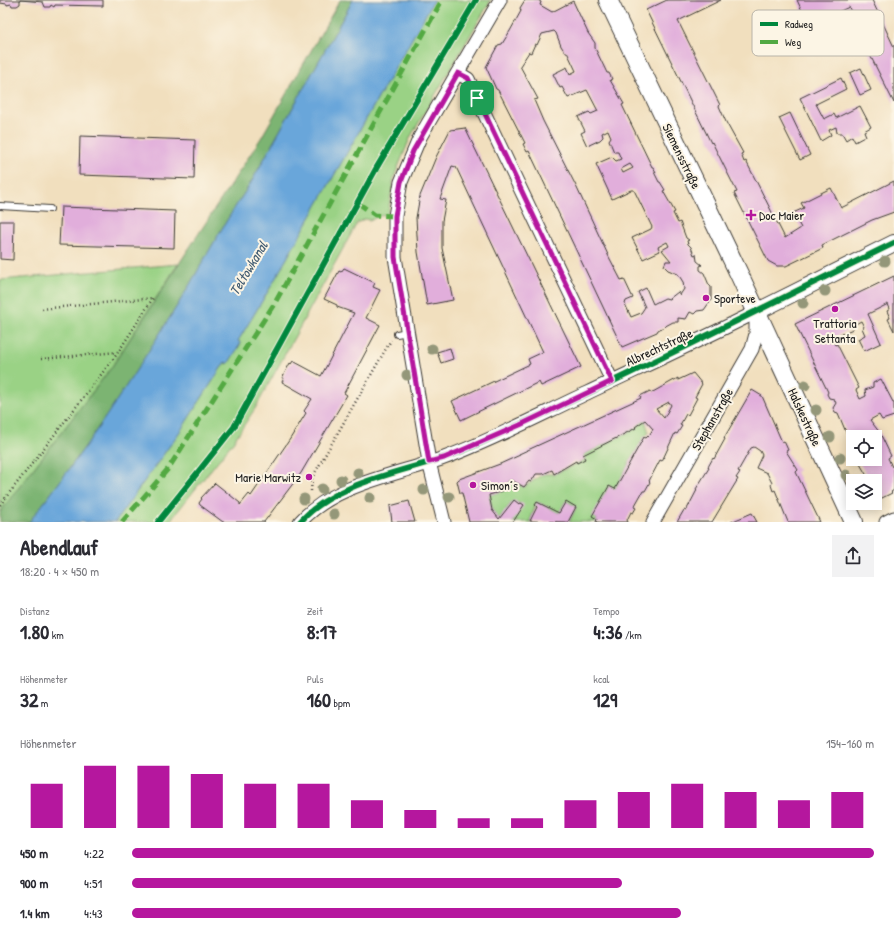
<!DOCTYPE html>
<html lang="de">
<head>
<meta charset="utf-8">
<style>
  :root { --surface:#fff; --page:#f2f2f3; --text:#2b2b33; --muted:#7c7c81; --accent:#b5179e }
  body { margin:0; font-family:"Patrick Hand",sans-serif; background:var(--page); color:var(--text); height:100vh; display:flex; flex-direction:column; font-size:15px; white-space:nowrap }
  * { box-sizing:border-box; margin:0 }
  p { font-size:13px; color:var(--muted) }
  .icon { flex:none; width:22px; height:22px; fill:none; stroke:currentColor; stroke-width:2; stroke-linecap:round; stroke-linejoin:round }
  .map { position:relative; height:522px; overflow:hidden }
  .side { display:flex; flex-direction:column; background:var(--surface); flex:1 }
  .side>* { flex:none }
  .buttons { position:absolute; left:846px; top:430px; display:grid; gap:8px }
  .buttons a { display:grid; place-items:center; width:36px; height:36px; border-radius:0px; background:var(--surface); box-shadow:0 2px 10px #0003; font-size:20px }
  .pin { position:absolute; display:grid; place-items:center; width:34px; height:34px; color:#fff; margin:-17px; border-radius:8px; box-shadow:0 2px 6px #0006 }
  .round { display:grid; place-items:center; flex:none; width:42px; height:42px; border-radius:0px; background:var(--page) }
  .overview { display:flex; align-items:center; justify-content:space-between; height:68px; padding:0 20px }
  h1 { font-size:22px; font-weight:800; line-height:30px }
  .stats { display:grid; grid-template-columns:repeat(3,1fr); gap:6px; height:68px; padding:4px 20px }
  .stats div { display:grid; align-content:center }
  .stats b { font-size:20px; font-weight:800 }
  .stats small { font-size:11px; font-weight:400 }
  .stats p { font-size:11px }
  .chart { height:112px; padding:8px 20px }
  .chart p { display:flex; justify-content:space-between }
  .chart svg { width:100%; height:72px; margin-top:4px; stroke:var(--accent); stroke-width:6 }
  ul { padding:0 20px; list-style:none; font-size:13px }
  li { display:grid; grid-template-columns:64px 48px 1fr; align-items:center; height:30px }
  li i { height:10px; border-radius:5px; background:var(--accent) }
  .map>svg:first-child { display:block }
  .green { fill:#9ad285; stroke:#5b7750 }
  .forest { fill:#7bb472; stroke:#4c6847 }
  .water { fill:#69a6da; stroke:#42617b }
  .building { fill:#e1aedb; fill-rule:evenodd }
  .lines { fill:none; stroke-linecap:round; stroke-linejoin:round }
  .service-casing { stroke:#3c3934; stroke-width:8 }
  .minor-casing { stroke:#3c3934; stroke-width:15 }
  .tertiary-casing { stroke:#3c3934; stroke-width:18 }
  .secondary-casing { stroke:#3c3934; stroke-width:20 }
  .path { stroke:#3c3934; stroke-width:2.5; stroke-dasharray:1 3; stroke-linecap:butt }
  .service { stroke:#fff; stroke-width:6 }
  .minor { stroke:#fff; stroke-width:13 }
  .tertiary { stroke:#fff; stroke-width:16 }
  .secondary { stroke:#fff; stroke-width:18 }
  .quiet { stroke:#52a943; stroke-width:5; stroke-dasharray:10 5; stroke-linecap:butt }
  .cycleway-casing { stroke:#fcf5e5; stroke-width:8 }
  .cycleway { stroke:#00873e; stroke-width:6 }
  .tree { fill:#949779 }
  .route-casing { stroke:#fff; stroke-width:8 }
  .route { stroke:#b5179e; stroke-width:5 }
  .poi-dot { fill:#b5179e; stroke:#fcf5e5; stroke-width:1.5 }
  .labels { text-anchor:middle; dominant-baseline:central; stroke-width:4; stroke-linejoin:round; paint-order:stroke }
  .street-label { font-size:13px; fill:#1c1c1c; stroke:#fcf5e5 }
  .poi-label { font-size:13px; fill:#1c1c1c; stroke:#fcf5e5; text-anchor:start }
  .water-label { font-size:14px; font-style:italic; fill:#3f5a71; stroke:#fcf5e5 }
  .key { fill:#fcf5e5; stroke:#b9b4a9; stroke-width:1 }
  .key-label { font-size:11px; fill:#1c1c1c }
</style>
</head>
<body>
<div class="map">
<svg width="894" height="522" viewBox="0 0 894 522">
  <rect width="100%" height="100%" fill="#fcf5e5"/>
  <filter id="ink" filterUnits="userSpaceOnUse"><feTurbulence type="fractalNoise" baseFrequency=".025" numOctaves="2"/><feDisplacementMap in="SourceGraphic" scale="8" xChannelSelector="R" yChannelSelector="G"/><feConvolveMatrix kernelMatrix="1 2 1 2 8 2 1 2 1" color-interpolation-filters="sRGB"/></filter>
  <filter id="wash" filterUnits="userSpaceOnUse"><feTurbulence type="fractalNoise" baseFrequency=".012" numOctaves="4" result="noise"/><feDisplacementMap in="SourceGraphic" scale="16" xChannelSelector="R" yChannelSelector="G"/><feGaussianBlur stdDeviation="0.9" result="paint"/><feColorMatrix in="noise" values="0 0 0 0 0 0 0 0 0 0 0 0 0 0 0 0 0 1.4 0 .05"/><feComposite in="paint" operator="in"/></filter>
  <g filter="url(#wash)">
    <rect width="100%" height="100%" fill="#f1dfbe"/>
    <path class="green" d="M434 0H491L411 136 394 177 388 213 370 220 364 219 357 223 256 407 233 442 169 522H115L181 430 225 362 228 364 241 343 238 341 270 288Z
      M178 264 111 368 0 512V280Z
      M645 420 649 433 644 437 615 489 609 486 593 516 597 519 596 522H569L576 507 566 501 559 513 537 502 530 521 532 522H512L523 505 513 501 499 519 492 510 489 495 503 491 511 480 524 487 543 474H554L585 460 583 455 636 428Z"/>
    <path class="forest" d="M340 0H353L249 186C222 225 201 267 177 306 131 380 83 454 29 522H0V512L111 368 261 138Z"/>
    <path class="water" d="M353 0H434L270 288 238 341 241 343 228 364 225 362 181 430 115 522H29C83 454 131 380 177 306 201 267 222 225 249 186Z"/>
    <g id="blocks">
      <path class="building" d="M0 0H20V4L17 6H12L11 4 7 5V4L0 3Z
        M20 0H103V6L55 5 54 7 51 5 50 7H45L43 2Z
        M525 0H538L541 2 540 5 552 12 573 1 588 33 595 43V48L607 73H609L612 79 610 80 624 104 622 105 652 167H653L656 172H654L659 182H660L665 190 663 191 675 212 673 213 678 223 680 222 686 238 689 240 687 241 688 244 691 247 694 255 696 254 697 261 702 265 700 266V270L704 273 709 285 711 287V300L704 310 697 311 694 314 690 312 686 319 678 318V322H673L658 330 657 332 622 347 529 151 527 152 523 144 525 143 498 90 496 89 486 67 498 45 502 44 510 31 521 11 520 8ZM554 31 556 33 561 46 565 52H567L576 71 570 74 567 67 553 74 560 88 562 87 568 98 587 90 598 111 591 114 589 112 578 117 585 131 581 133 587 146 600 140 603 137 602 133 608 130 611 137 609 140 614 152H618L621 159 616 161 612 157 596 164 612 199 631 190H634L652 227 651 229 632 238 643 259 660 251 658 247 667 242 669 246 662 250 671 261H666L664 266 668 270 678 274 683 282 684 289 680 295 678 292 669 299 665 298 653 304 646 288 638 292 645 307 641 313 631 317 625 304 626 301 633 298 624 279 621 280 609 257 576 186 543 121 534 100 538 99 520 66 529 52 531 53 535 44 537 45 542 34ZM630 164 633 168 623 173 621 169Z
        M667 0H721L678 21 720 105 719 106 726 122 743 153 741 154 744 162 746 161 785 238 801 228 793 213 804 208 801 203 831 188 841 208 894 181V212L872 220 822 245 823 248 786 266H777L768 261 734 193 737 192 712 142 711 143 646 10Z
        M797 0H872L894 47V103L857 29 849 7 809 26Z
        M861 68 871 90 860 95 850 73Z
        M841 78 846 89 816 104 824 119 834 114 836 118 860 106 871 127 864 131 866 136 855 142 852 136 846 140 842 133H837L836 127 829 130 831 135 821 141 800 98Z
        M790 113 810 155 800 160 779 118Z
        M465 128 581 367 541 386 539 382 461 420 452 401 530 364 528 359 543 352 456 167 452 166 440 199 446 200 442 221V248L453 300 427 305 418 252 416 218 420 196 436 157 450 130Z
        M80 136 195 140 194 179 79 175Z
        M61 207 175 211 174 248 59 245Z
        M0 221H14L13 260 0 259Z
        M344 268 375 283 373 287 380 290 366 318 380 325 344 393 347 395 301 473 264 522H223L200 505 199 503 202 499 201 498 215 483 240 503V505L249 494 251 496 290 439 306 413 304 411 312 399 282 382 284 378H282L290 363 291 364 293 361 321 376 327 365 354 313 337 307V305L324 299 339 271 341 272Z
        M894 276V331L888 319 890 318 887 311 890 309 888 304 868 314 881 343 864 351 858 339 865 335 862 328 864 327 861 321 852 326 853 329 831 338 835 345 837 344 859 388 856 390 860 399 866 396 865 390 873 387V383L881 379 894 404V416L882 420 879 415 870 420 880 433 891 456 888 458 892 467 894 466V490L891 492 892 493 882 498 877 497 875 492V481H870L860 464 861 463 859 459H875V437H853V449L838 413 835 412 833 408 836 403 834 399 829 398 827 394 828 392 795 324Z
        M450 348 453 359 441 363 437 352Z
        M693 373 702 384 695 397 697 398 688 415 686 414 680 425 682 426 677 434 675 433 662 461 660 460 649 481 650 482 645 491H643L634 507 636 508 633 513 631 512 627 520 628 522H596L597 519 592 516 609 486 615 489 644 437 646 438 650 434 653 429 645 420 635 427 636 428 583 455 585 459 577 463 576 461 554 474 552 470 543 474H536L531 482 529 481 524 487 511 480 503 491 489 495 492 510 499 519 514 500 519 504 521 503 524 505 513 522H469L462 493H460L457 481 459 479 500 464 520 455 519 454 641 398 640 396 650 391 651 393 678 378V380ZM669 402 671 405 664 418 656 409Z
        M752 390 762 396 782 442 784 441 788 450 786 451 798 470 796 472 820 522H788L775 490 773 491 771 485 772 483 767 473 756 468 762 455 760 451 754 447 751 448 738 471 740 472 736 478 738 479 712 522H677L684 510 686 511 697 490 696 489 709 468 708 467 713 458 714 459 725 439 724 438Z
        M409 501 415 522H392L390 506Z
        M566 501 576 507 568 522 530 521 537 507 535 505 537 502 559 513Z
        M752 513 757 522H731Z"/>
    </g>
  </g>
  <g filter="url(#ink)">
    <use href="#blocks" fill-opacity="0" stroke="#3c3934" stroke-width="1"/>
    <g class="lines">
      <defs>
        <path id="service" d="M0 206 50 209
          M397 334 407 332"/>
        <path id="minor" d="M458 73 468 79 612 381
          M300 522C335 483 397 475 444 458 493 440 540 415 587 393 644 366 701 340 756 312V334L752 349 653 522
          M444 522 429 462 395 257V216L401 182 420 137 500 0
          M886 522 894 518"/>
        <path id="tertiary" d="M756 312 894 243"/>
        <path id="secondary" d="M608 0 740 276 854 522"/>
      </defs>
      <use href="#service" class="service-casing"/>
      <use href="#minor" class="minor-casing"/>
      <use href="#tertiary" class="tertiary-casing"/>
      <use href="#secondary" class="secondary-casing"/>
      <path class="path" d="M41 359 118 352
        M311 491 312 478 391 340
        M0 505 117 354 153 298 41 309"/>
      <use href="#service" class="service"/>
      <use href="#minor" class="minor"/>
      <use href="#tertiary" class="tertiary"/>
      <use href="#secondary" class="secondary"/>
      <path class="quiet" d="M358 203 375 215 395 216
        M122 522 168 469 276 301 442 0"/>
      <defs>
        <path id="cycleway" d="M158 522 234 427 377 167 476 0
          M300 522C333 484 397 473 443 458 469 450 494 436 519 425 646 368 769 304 894 243"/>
      </defs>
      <use href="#cycleway" class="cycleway-casing"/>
      <use href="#cycleway" class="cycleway"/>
    </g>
    <g class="tree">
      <circle cx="885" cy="261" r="5.5"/>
      <circle cx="825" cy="291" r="5.5"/>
      <circle cx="803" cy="303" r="5.5"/>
      <circle cx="432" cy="349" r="5.5"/>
      <circle cx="407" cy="375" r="5.5"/>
      <circle cx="805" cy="385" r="5.5"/>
      <circle cx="816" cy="410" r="5.5"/>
      <circle cx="830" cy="437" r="5.5"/>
      <circle cx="840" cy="458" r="5.5"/>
      <circle cx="358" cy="473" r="5.5"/>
      <circle cx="846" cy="475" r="5.5"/>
      <circle cx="341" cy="480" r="5.5"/>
      <circle cx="322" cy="489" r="5.5"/>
      <circle cx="424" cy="490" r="5.5"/>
      <circle cx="449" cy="497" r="5.5"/>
      <circle cx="370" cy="498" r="5.5"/>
      <circle cx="304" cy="499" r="5.5"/>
      <circle cx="334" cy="514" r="5.5"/>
    </g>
  </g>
  <g class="lines" filter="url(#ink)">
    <defs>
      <path id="route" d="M458 73 468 78 612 381 520 425 444 458 429 462 395 257V216L401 182 413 151Z"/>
    </defs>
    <use href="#route" class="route-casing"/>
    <use href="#route" class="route"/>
  </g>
  <g class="poi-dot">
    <path d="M749 209h4v4h4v4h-4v4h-4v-4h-4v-4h4z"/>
    <circle cx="706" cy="298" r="4"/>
    <circle cx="835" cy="309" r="4"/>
    <circle cx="309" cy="477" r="4"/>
    <circle cx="473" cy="485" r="4"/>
  </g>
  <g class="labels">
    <g class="street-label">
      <text transform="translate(682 156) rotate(64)">Siemensstraße</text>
      <text transform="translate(659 347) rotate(-25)">Albrechtstraße</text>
      <text transform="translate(805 417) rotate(65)">Halskestraße</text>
      <text transform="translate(712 419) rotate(-60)">Stephanstraße</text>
    </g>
    <g class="poi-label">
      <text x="759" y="215">Doc Maier</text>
      <text x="714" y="298">Sporteve</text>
      <text x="835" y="323" text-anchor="middle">Trattoria<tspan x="835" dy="15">Settanta</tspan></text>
      <text x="301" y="477" text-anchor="end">Marie Marwitz</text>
      <text x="481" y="485">Simon´s</text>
    </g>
    <g class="water-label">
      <text transform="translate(248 268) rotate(-59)">Teltowkanal</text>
    </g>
  </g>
  <rect x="752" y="10" width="132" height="46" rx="6" class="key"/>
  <rect x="760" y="22" width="18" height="4" fill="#00873e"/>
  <rect x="760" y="40" width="18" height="4" fill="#52a943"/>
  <g class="key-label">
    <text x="785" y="28">Radweg</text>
    <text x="785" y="46">Weg</text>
  </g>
</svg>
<div class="buttons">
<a><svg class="icon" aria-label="locate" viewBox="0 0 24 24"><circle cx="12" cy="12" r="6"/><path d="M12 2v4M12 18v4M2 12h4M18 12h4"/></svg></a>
<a><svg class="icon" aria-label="layers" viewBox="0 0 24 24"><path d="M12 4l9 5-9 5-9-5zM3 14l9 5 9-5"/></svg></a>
</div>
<div class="pin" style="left:477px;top:98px;background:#1e9e55"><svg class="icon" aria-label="arrive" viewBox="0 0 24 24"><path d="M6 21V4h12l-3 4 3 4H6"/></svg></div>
</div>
<section class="side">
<div class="overview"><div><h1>Abendlauf</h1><p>18:20 · 4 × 450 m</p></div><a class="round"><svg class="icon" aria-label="share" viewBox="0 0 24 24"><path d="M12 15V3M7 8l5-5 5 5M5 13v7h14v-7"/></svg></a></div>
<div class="stats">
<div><p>Distanz</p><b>1.80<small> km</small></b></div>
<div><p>Zeit</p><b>8:17</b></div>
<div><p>Tempo</p><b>4:36<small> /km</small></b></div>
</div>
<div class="stats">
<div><p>Höhenmeter</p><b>32<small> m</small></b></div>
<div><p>Puls</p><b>160<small> bpm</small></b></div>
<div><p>kcal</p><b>129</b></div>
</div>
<div class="chart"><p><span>Höhenmeter</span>154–160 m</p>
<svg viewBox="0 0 160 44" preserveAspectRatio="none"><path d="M5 44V17M15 44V6M25 44V6M35 44V11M45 44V17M55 44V17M65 44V27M75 44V33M85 44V38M95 44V38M105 44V27M115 44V22M125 44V17M135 44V22M145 44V27M155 44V22"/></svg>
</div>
<ul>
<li><b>450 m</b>4:22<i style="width:100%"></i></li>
<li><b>900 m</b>4:51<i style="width:66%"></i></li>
<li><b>1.4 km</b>4:43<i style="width:74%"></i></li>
</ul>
</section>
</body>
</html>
